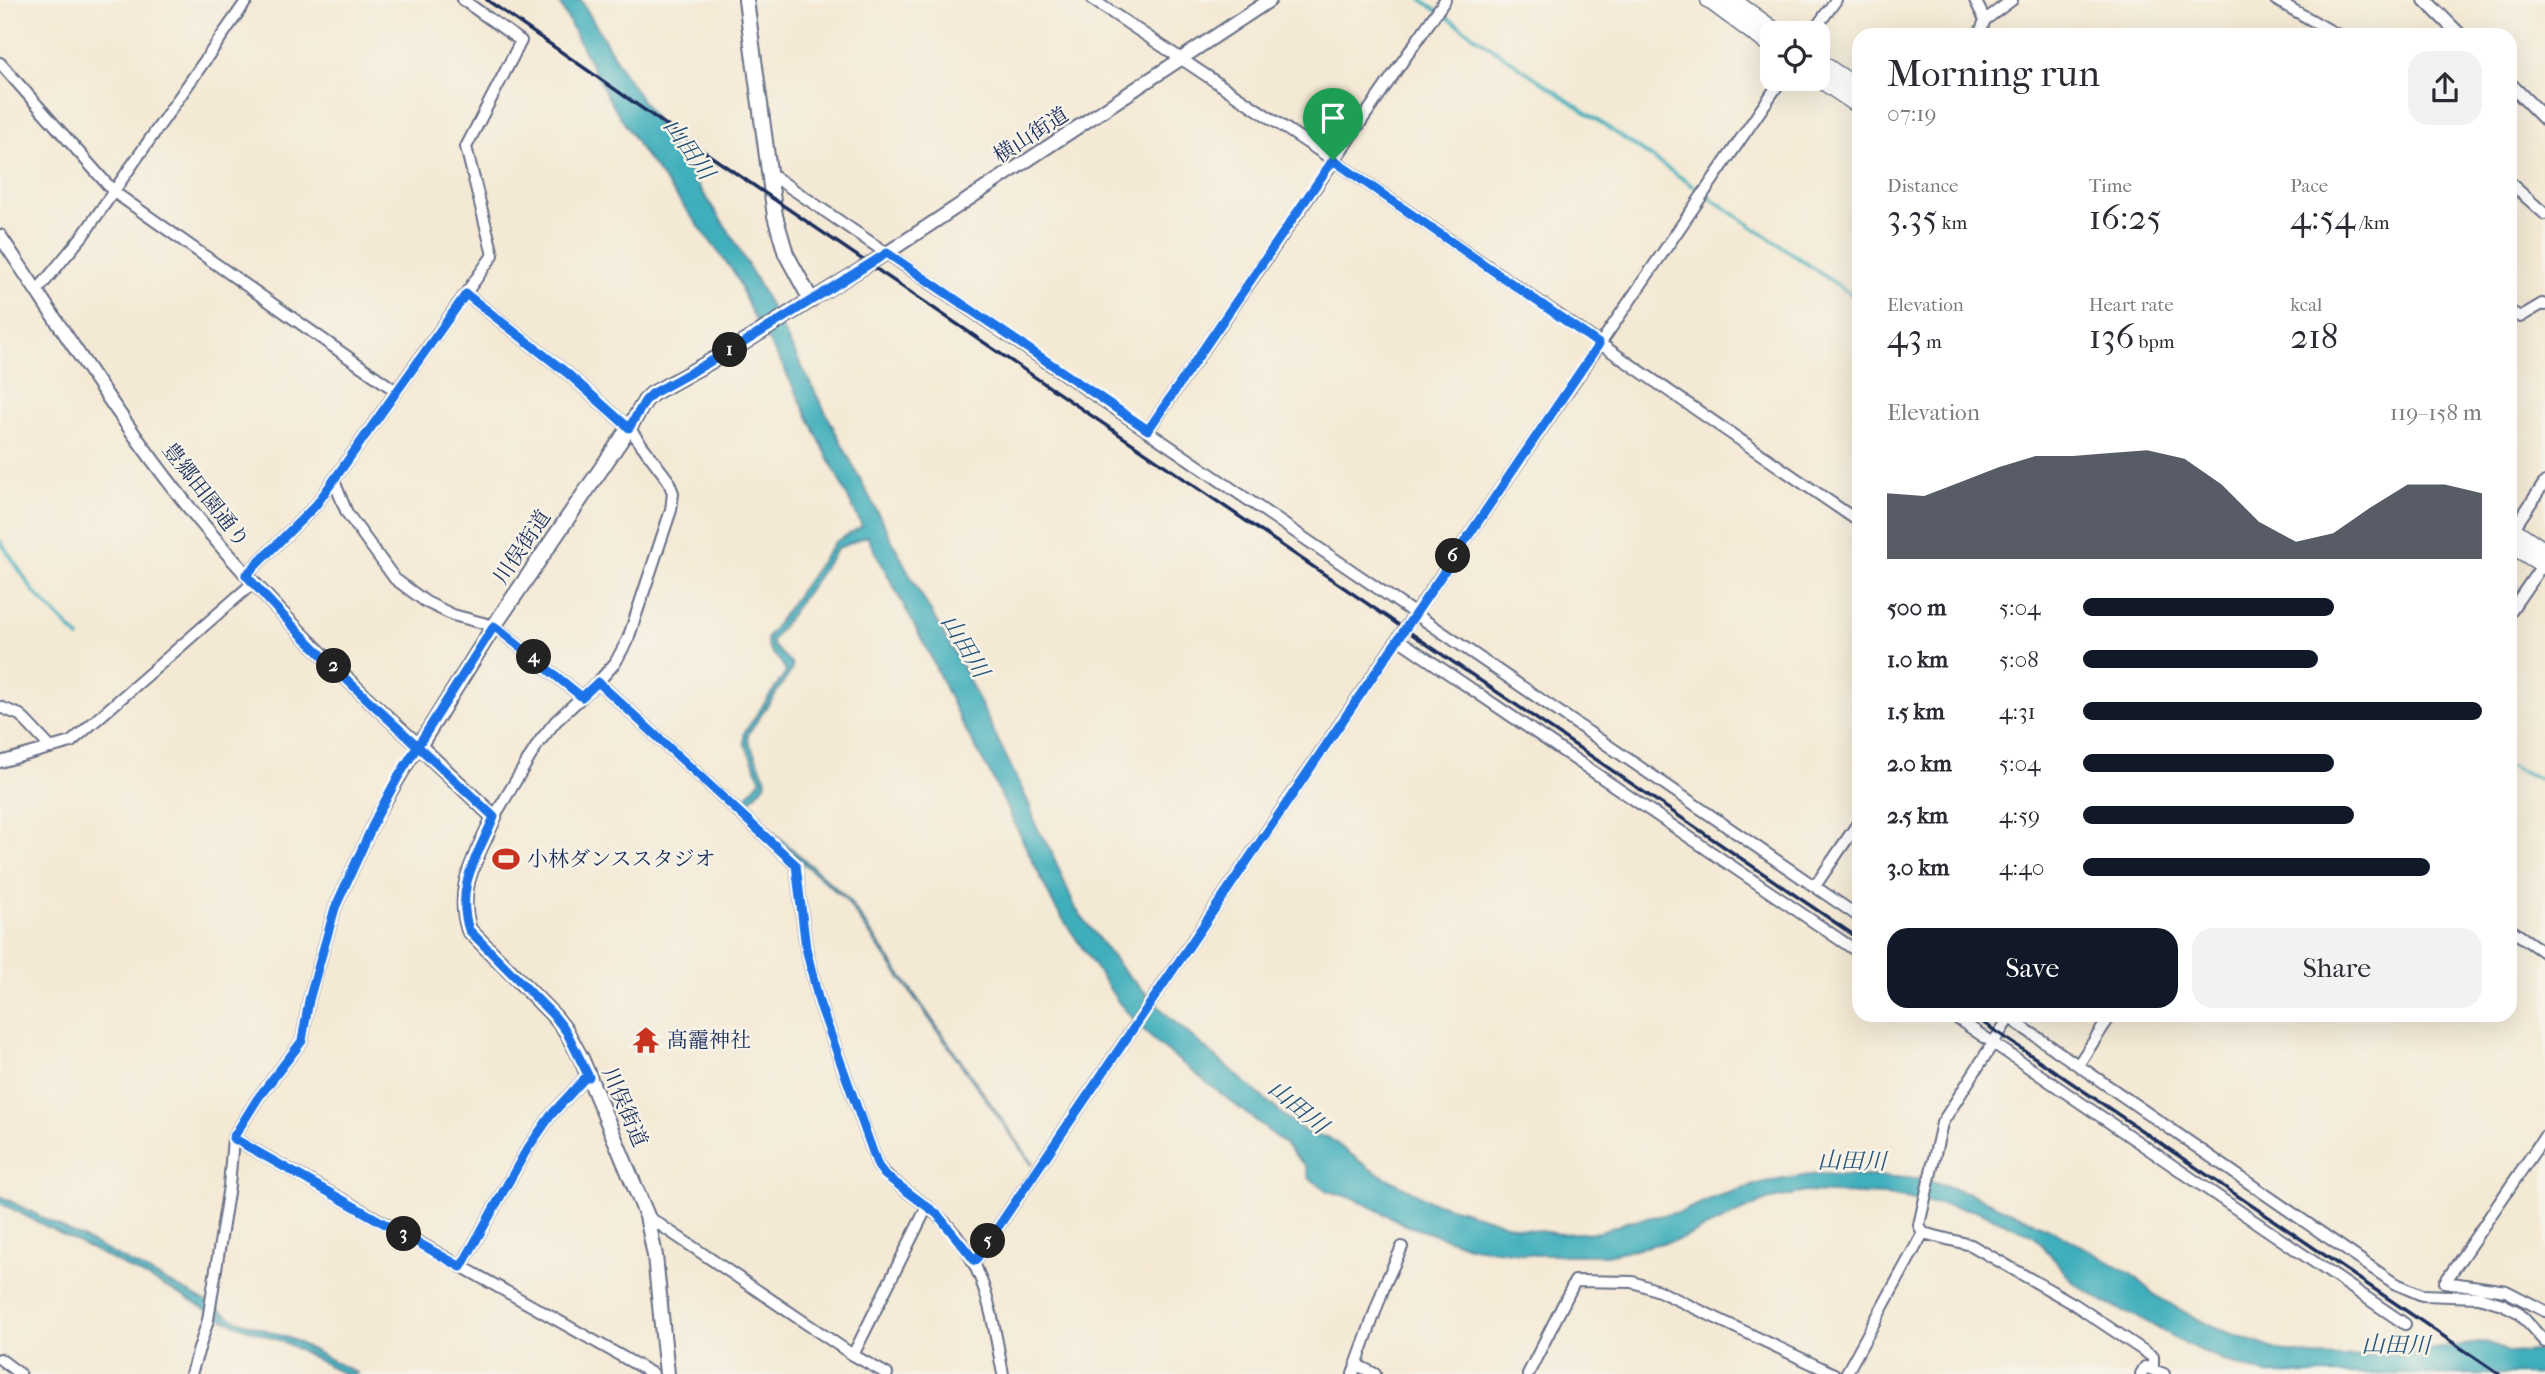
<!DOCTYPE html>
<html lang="en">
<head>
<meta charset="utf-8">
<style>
  :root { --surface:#fff; --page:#f2f2f3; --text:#2b2b33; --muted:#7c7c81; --accent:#111827 }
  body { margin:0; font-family:"IM FELL French Canon","Noto Serif JP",serif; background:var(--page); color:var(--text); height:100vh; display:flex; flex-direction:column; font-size:26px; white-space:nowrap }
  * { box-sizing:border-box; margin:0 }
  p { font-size:23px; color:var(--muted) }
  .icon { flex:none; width:38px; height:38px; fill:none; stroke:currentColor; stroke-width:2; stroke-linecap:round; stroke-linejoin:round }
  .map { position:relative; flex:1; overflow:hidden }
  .details { position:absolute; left:1852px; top:28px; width:665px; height:994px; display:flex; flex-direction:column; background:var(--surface); border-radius:21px; box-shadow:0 7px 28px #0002 }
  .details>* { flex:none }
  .fabs { position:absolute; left:1760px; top:21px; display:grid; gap:14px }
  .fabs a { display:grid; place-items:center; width:70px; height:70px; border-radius:14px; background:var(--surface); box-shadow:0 7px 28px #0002; font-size:35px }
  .pin { position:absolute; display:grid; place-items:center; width:60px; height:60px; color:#fff; margin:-72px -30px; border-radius:50% 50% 50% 0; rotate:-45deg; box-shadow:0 0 7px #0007 }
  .pin .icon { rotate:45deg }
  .km { position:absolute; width:35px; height:35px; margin:-18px; border-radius:50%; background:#222; color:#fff; font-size:19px; line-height:35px; text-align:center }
  .round { display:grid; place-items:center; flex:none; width:74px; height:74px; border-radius:21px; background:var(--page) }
  .overview { display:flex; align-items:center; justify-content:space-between; height:119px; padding:0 35px }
  h1 { font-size:38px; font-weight:600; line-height:52px }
  .metrics { display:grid; grid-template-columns:repeat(3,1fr); gap:10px; height:119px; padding:7px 35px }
  .metrics div { display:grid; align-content:center }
  .metrics b { font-size:35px; font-weight:600 }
  .metrics small { font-size:19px; font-weight:400 }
  .metrics p { font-size:19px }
  .chart { height:196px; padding:14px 35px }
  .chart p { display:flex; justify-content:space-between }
  .chart svg { width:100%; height:126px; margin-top:7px; fill:var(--accent); opacity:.7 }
  .primary-button { display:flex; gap:14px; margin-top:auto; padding:14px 35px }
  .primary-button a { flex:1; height:80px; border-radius:21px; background:var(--accent); color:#fff; font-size:28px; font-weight:600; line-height:80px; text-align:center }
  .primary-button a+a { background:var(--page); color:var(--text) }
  ul { padding:0 35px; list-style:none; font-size:23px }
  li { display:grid; grid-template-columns:112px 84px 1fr; align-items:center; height:52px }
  li i { height:18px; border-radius:9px; background:var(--accent) }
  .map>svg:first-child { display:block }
  .water { fill:#40afbc; stroke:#2e6f8d; stroke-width:2 }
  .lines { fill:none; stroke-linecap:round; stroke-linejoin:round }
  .stream { stroke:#40afbc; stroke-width:3.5 }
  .minor-casing { stroke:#677087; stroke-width:14 }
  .tertiary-casing { stroke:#677087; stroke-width:16 }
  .secondary-casing { stroke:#677087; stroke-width:18 }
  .primary-casing { stroke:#677087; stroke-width:19 }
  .minor { stroke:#fff; stroke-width:10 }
  .tertiary { stroke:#fff; stroke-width:12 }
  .secondary { stroke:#fff; stroke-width:14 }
  .primary { stroke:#fff; stroke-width:16 }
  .rail { stroke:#1b2f5e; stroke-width:3.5 }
  .route-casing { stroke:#fff; stroke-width:14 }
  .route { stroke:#1a73e8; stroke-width:9 }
  .labels { text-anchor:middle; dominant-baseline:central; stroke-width:5; stroke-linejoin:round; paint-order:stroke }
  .street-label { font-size:21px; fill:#1b2f5e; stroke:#f7f3e8 }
  .poi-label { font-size:21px; fill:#1b2f5e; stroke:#f7f3e8; text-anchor:start }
  .water-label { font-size:23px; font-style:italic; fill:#26557a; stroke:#f7f3e8 }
</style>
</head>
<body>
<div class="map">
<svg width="2545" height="1374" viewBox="0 0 2545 1374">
  <rect width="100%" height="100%" fill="#f7f3e8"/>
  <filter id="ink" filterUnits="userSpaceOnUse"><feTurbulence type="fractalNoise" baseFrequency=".0143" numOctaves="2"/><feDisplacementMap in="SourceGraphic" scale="14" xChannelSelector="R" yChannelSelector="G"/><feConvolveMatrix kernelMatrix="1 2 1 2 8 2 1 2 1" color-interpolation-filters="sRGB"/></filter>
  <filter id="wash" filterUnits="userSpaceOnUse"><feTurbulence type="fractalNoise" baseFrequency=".00686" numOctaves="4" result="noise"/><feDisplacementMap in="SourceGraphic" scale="28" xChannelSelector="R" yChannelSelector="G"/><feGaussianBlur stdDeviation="1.57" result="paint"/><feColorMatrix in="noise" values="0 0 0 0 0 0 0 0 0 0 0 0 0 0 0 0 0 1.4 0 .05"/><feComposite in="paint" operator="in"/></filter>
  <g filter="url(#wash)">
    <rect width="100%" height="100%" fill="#f4e9d4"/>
    <path class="water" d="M558 0H581L622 70 731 235 764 294 911 577 963 668 1030 806 1036 826 1051 851 1076 909 1121 968 1169 1017 1289 1120 1311 1135 1328 1137 1370 1169 1430 1201 1520 1228 1560 1234 1601 1232 1629 1221 1681 1212 1715 1197 1765 1182 1817 1174 1918 1178 1969 1193 2056 1232 2131 1274 2156 1296 2190 1315 2215 1328 2277 1350 2310 1356 2343 1357 2404 1353 2486 1342 2510 1353 2545 1350V1374H2267L2226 1362 2180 1341 2140 1318 2107 1304 2073 1282 2035 1236 1978 1211 1887 1195 1805 1192 1767 1200 1681 1239 1606 1255H1536L1472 1247 1406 1225 1356 1199 1328 1191 1309 1178 1306 1167 1284 1143 1154 1041 1119 1003 1055 907 990 773 961 722 930 655 867 536 838 548 772 641 773 646 792 664V670L748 734V740L766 779 765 784 745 807 847 898 1033 1164 1032 1165 845 899 738 807 761 779 744 742V733L786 672C783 658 766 654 767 638L834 543 862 526 782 364 752 314 735 274 642 151 606 94Z
      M0 1196 203 1300 234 1319 291 1339 358 1374H344L286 1343 227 1321 168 1288 0 1203Z"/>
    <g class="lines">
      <path class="stream" d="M1422 0 1858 299
        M0 541 34 592 79 638
        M2510 766 2545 781"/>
    </g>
  </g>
  <g filter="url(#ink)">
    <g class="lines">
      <defs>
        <path id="minor" d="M1093 0 1333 160 1858 521
          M1975 0 1985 20 1979 35
          M2276 0 2338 35
          M1985 20 2012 0
          M1812 33 1836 0
          M0 63 114 192 396 391
          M769 173 1858 916
          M2510 183 2545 214
          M37 291 84 234 247 0
          M466 294 567 373 629 428 668 480 673 493 671 510 628 639 615 663 598 682 556 721 539 742 494 817
          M2510 311 2520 317 2542 304 2545 305
          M1148 430 1445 0
          M334 481 347 513 395 579 426 602 453 615 494 626 582 697
          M2510 534 2545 482
          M246 575 316 505 493 255 466 147 521 41 463 0
          M2510 612 2545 561
          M1398 639 1858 952
          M598 682 796 865 806 948 819 1002 878 1166C894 1185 917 1197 936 1214 986 1258 991 1313 1003 1374
          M0 707 20 715 51 748
          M0 762 71 742 253 583
          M1815 886 1858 823
          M2510 929 2545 953
          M1952 1015 2405 1324
          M2005 1015 2394 1283 2422 1295 2479 1297 2502 1304 2518 1312 2545 1342
          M2009 1018 1942 1123 1919 1225 1923 1233 1971 1245 2074 1304 2153 1357V1370
          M2078 1065 2111 1015
          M2545 1136 2445 1282 2506 1291 2545 1311
          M233 1138 653 1374
          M647 1216 853 1355 887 1374
          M975 1261 1416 612 1782 79
          M461 1267 526 1151 551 1115 584 1079 589 1077
          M853 1355 927 1207
          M0 1359 20 1374
          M1357 1365 1375 1374
          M191 1374 208 1320 229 1186 233 1138 258 1098 302 1041 309 1000 335 908 377 816 419 746
          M1353 1374 1385 1284 1402 1247
          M1528 1374 1575 1281 1633 1282 1659 1291 1834 1374
          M1846 1374 1923 1233
          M2141 1374 2145 1367 2164 1374"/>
        <path id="tertiary" d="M2425 0 2460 35
          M2510 84 2545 119
          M0 236C62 328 122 424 191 510 260 595 338 673 419 746
          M811 300 887 253 1270 0"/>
        <path id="secondary" d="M667 1374 655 1256 647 1216 581 1058 566 1031 555 1017 469 930C455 887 477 856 494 817L419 746 494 626 629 428 645 401 652 394 740 345 811 300 786 254 775 216 746 0"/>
        <path id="primary" d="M1709 0 1773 47
          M1732 0 1778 33
          M1818 61 1858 88
          M1818 78 1858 105
          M2510 527 2545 551
          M2510 544 2545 566"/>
      </defs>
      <use href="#minor" class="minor-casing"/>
      <use href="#tertiary" class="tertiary-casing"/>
      <use href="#secondary" class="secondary-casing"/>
      <use href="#primary" class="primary-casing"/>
      <use href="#minor" class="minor"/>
      <use href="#tertiary" class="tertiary"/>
      <use href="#secondary" class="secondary"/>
      <use href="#primary" class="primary"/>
      <path class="rail" d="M487 0 709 155 1858 938
        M1972 1015 2499 1374"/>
    </g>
  </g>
  <g class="lines" filter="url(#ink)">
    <defs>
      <path id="route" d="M1333 160 1148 430 887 253 740 345 652 394 645 401 629 428 567 373 466 294 316 505 246 575C322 662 410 738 494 817 477 857 455 886 469 930L555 1017 566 1031 589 1077 584 1079 551 1115 526 1151 461 1267 233 1138 258 1098 302 1041 309 1000 335 908 377 816 398 777 494 626 582 697 598 682 796 865 806 948 819 1002 878 1166 885 1175 937 1214 975 1261 1599 344 1333 160"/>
    </defs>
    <use href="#route" class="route-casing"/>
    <use href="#route" class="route"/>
  </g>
  <defs>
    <symbol id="stadium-bare" viewBox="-9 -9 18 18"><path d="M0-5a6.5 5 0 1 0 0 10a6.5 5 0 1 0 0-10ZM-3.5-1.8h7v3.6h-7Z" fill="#c8321e" stroke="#f7f3e8" stroke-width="2.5" paint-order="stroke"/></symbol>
    <symbol id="temple-bare" viewBox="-9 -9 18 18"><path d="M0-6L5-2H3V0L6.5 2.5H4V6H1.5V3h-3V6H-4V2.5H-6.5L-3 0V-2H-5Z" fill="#c8321e" stroke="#f7f3e8" stroke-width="2.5" paint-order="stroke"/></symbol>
  </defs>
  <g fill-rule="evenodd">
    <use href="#stadium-bare" x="487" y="840" width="38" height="38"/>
    <use href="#temple-bare" x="627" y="1021" width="38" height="38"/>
  </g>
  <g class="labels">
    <g class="street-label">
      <text transform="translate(1031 135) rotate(-33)">横山街道</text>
      <text transform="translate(206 495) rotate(52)">豊郷田園通り</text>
      <text transform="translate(522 547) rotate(-56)">川俣街道</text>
      <text transform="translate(625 1107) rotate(67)">川俣街道</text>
    </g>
    <g class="poi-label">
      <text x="527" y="859">小林ダンススタジオ</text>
      <text x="667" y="1040">髙靇神社</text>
    </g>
    <g class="water-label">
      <text transform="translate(689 149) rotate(55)">山田川</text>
      <text transform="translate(965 646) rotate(59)">山田川</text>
      <text transform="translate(1298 1107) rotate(40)">山田川</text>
      <text transform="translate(1852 1161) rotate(1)">山田川</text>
      <text transform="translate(2396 1345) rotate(1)">山田川</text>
    </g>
  </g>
</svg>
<div class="fabs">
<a><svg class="icon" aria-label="locate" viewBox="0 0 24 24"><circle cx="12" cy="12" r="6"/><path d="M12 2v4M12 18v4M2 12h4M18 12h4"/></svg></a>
</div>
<div class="pin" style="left:1333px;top:160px;background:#1e9e55"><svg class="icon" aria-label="arrive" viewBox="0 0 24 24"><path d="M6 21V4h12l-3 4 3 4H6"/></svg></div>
<b class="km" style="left:730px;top:350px">1</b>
<b class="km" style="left:334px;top:666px">2</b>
<b class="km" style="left:404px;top:1234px">3</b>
<b class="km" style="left:534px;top:657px">4</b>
<b class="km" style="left:988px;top:1241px">5</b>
<b class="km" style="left:1453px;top:556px">6</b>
<section class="details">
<div class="overview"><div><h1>Morning run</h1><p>07:19</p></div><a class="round"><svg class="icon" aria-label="share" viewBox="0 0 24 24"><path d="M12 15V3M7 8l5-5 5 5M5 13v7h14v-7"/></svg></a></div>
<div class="metrics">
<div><p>Distance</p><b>3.35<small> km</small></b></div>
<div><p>Time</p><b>16:25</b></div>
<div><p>Pace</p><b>4:54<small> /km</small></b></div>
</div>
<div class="metrics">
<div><p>Elevation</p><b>43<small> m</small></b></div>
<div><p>Heart rate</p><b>136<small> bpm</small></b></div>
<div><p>kcal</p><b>218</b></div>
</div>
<div class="chart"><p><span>Elevation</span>119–158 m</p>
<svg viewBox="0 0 160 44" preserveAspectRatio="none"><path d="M0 44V21L10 22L20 17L30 12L40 8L50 8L60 7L70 6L80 9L90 18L100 31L110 38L120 35L130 26L140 18L150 18L160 21V44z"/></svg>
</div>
<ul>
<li><b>500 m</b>5:04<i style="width:63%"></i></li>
<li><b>1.0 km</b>5:08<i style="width:59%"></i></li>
<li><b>1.5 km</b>4:31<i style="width:100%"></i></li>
<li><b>2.0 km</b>5:04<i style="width:63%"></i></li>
<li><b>2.5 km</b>4:59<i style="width:68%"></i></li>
<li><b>3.0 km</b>4:40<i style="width:87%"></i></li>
</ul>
<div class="primary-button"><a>Save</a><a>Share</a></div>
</section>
</div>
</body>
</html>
